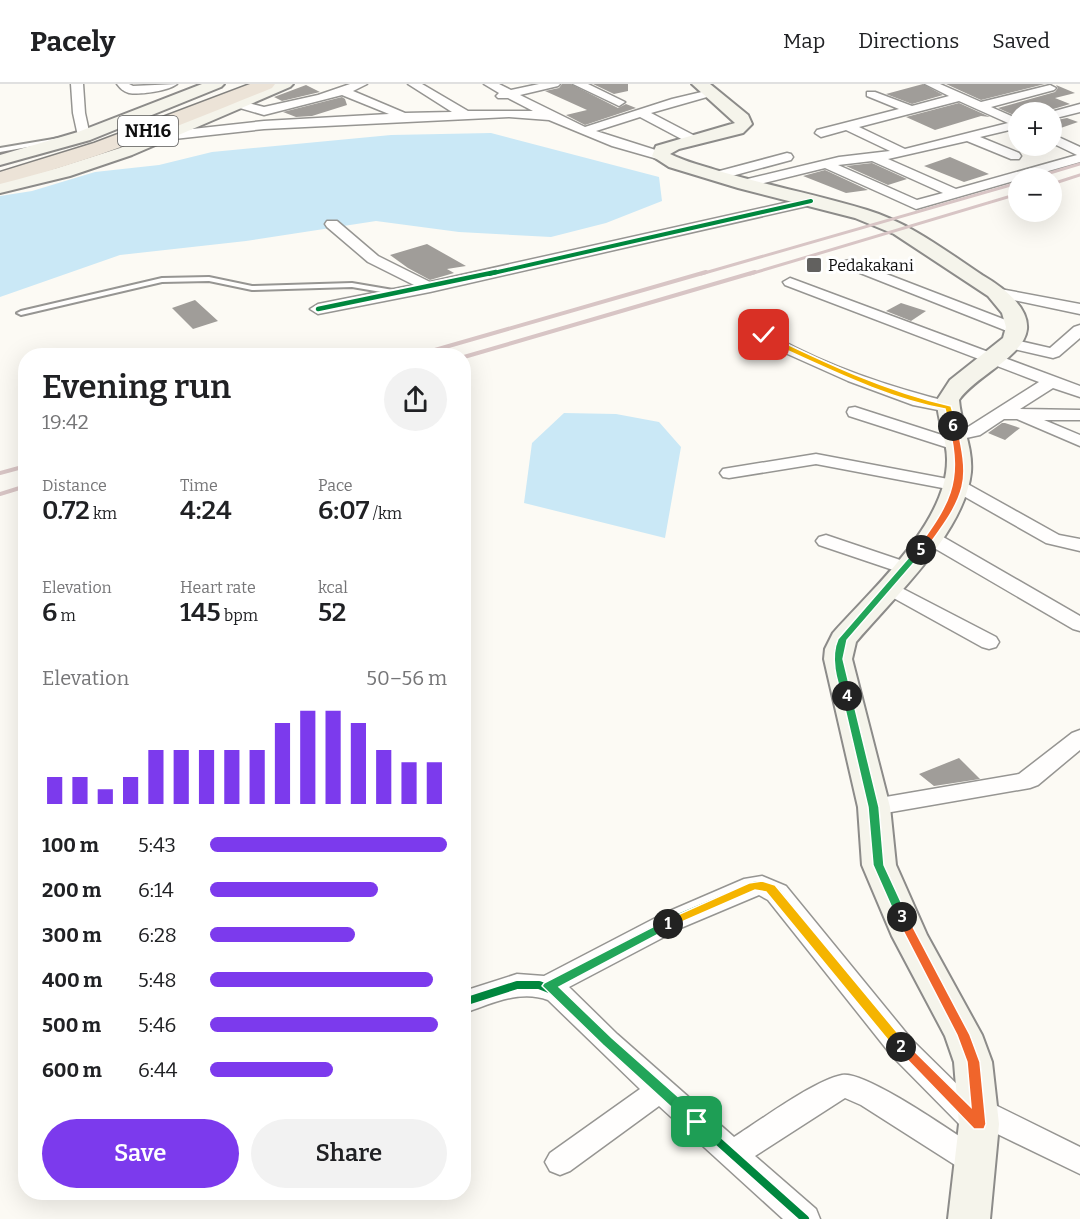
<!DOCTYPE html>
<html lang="en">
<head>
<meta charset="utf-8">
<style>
  :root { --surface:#fff; --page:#f2f2f2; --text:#202124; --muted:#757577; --line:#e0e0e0; --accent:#7c3aed }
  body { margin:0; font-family:Bitter,serif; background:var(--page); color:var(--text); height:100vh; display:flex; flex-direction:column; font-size:22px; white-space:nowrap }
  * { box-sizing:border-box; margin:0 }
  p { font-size:20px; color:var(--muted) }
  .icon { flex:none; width:33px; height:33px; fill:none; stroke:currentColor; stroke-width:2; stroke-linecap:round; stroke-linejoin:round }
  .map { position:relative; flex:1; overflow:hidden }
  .sheet { position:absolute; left:18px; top:264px; width:453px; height:852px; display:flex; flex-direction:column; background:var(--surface); border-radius:24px; box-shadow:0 6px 24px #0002 }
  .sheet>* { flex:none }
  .fabs { position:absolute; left:1008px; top:18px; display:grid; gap:12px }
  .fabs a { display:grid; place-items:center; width:54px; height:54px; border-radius:50%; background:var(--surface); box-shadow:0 6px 24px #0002; font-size:30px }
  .pin { position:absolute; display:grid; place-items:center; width:51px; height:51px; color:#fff; margin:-26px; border-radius:12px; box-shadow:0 3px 9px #0006 }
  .km { position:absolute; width:30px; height:30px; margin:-15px; border-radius:50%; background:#222; color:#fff; font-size:16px; line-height:30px; text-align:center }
  .round { display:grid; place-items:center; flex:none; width:63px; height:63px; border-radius:32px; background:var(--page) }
  .summary { display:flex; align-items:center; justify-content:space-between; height:102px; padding:0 24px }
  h1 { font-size:33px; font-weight:600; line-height:45px }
  .metrics { display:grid; grid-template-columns:repeat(3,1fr); gap:9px; height:102px; padding:6px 24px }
  .metrics div { display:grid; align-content:center }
  .metrics b { font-size:26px; font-weight:600 }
  .metrics small { font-size:16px; font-weight:400 }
  .metrics p { font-size:16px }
  .chart { height:168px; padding:12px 24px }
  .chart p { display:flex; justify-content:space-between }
  .chart svg { width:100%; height:108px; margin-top:6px; stroke:var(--accent); stroke-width:6 }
  .primary-button { display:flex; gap:12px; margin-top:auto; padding:12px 24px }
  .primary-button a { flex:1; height:69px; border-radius:36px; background:var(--accent); color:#fff; font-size:24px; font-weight:600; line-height:69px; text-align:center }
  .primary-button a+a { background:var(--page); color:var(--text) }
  ul { padding:0 24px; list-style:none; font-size:20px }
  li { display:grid; grid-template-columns:96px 72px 1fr; align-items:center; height:45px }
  li i { height:15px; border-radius:8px; background:var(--accent) }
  header { display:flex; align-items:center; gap:36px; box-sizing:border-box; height:84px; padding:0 30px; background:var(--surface); border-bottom:2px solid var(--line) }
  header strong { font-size:28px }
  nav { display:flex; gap:33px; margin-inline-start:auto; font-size:21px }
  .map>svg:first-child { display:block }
  .water { fill:#cae8f6 }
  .building { fill:#a09d99 }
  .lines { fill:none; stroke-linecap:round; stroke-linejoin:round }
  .service-casing { stroke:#969592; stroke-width:4 }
  .minor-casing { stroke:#969592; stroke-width:3 }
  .secondary-casing { stroke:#8c8b89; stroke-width:4 }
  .trunk-casing { stroke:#83827f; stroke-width:3 }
  .service { fill:#fffefd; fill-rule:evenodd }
  .minor { fill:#fffefd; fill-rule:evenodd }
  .secondary { fill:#f5f4eb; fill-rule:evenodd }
  .trunk { fill:#ece3d7; fill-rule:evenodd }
  .rail-far1 { stroke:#d8c5c5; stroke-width:3 }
  .rail { stroke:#d8c5c5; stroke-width:4 }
  .cycleway-far2-casing { stroke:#fff; stroke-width:6 }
  .cycleway-far1-casing { stroke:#fff; stroke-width:8 }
  .cycleway-casing { stroke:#fff; stroke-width:11 }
  .cycleway-far2 { stroke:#00873e; stroke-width:4 }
  .cycleway-far1 { stroke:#00873e; stroke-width:4.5 }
  .cycleway { stroke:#00873e; stroke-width:8 }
  .split-1 { fill:#22a559; stroke:#fff; stroke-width:1.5 }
  .split-2 { fill:#f5b400; stroke:#fff; stroke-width:1.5 }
  .split-3 { fill:#f0652b; stroke:#fff; stroke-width:1.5 }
  .split-4 { fill:#22a559; stroke:#fff; stroke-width:1.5 }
  .split-5 { fill:#22a559; stroke:#fff; stroke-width:1.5 }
  .split-6 { fill:#f0652b; stroke:#fff; stroke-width:1.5 }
  .split-7 { fill:#f5b400; stroke:#fff; stroke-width:1.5 }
  .poi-dot { fill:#62615f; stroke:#fff; stroke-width:2 }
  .labels { text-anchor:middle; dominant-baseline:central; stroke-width:6; stroke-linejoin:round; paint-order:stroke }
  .far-poi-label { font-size:16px; fill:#0f0f0f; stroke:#fff; text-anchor:start }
  .shield { fill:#fff; stroke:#575757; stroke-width:1.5 }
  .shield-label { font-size:18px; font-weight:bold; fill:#0f0f0f }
</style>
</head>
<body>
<header>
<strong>Pacely</strong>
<nav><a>Map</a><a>Directions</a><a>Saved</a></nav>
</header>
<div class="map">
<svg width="1080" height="1135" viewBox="0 0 1080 1135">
  <rect width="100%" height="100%" fill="#fcfaf4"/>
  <path class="water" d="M491 49 659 93 662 117 606 139 551 153 459 148 376 137 246 157 120 171 0 213V112L32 107 95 88 159 81 212 68 391 51Z
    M564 329 616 330 659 338 681 363 665 454 524 419 532 359Z"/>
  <path class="building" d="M562 0H571L618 24 626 20 636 24 585 41 566 31 587 26 545 7 559 4Z
    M593 0H628V7L614 10Z
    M923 0 943 11 912 20 886 10Z
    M946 0H1045L981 16Z
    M306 1 320 8 282 17 274 13Z
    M1056 1 1075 9 1055 14 1070 20 1050 26 1049 28H1018V33L998 24 1055 8 1058 4Z
    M342 13 345 15 347 21 312 32 296 33 283 28Z
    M959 19 990 33 981 32 935 46 906 33Z
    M1067 34 1078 38 1052 47V37Z
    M950 73 989 90 964 98 924 82Z
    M872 79 907 95 888 101 846 82Z
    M825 86 868 106 846 109 803 92Z
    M427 160 466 182 447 185 454 189 430 196 408 184 390 171Z
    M195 216 218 237 193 245 172 224Z
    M901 219 926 227 911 237 886 227Z
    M1002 339H1005L1020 344 1005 356 988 349Z
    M959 674 980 695 934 702 919 690Z"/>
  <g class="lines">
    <defs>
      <path id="service" d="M65 53 67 54V56L0 68V64Z
        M209 193 252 202 352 199 399 207 403 209 399 211 352 203 252 206 209 197 162 198 21 231 17 229 21 227 162 194Z"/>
      <path id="minor" d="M71 0H83L85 29 90 52 88 55 84 56 78 52 73 29Z
        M117 0H129L133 2 177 0C168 7 140 11 129 9 123 7 121 5 117 0Z
        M350 0H367L353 7 405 29 452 28 408 0H422L468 27H533L508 14H498L496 12 499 9 484 0H499L511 6 539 0H560L558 2 520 11 585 43 672 15 710 6 716 9 714 11 651 29 697 53 699 56 697 59H689L640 33 596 47 665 69 667 72 661 76 612 62 549 36 509 33 264 45 165 56 159 52 165 48 264 37 389 30 342 11 264 31 233 22 231 20 237 16 264 23 318 11Z
        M573 0H588L625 18 619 22 615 20Z
        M925 0H940L981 18 1050 1 1056 4 1054 6 991 23 1018 35V44L980 53 1019 69 1021 72 1019 75H1011L967 57 888 75 956 105 1077 71 1052 59V50L1080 63V78L916 125 825 84 744 104 737 100 739 97 839 73 890 67 846 46 821 53 815 49 817 46 899 25 867 12V8H875L912 22 949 12ZM959 17 1008 39 905 65 859 43ZM872 77 943 109 917 116 838 81Z
        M1080 20V28L1052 35 1051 28Z
        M787 69 791 70 793 73 791 76 717 96 711 92 712 89Z
        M811 113 818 117 816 120 430 208 318 230 310 225 318 220 414 201 368 178 327 143 325 140 327 137H337L378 172 430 198Z
        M850 176 1024 243 1026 246 1024 249H1012L845 183 843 180 845 177Z
        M790 194 1080 302V313L1053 304 1020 325 1080 326V336H1044L1080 351V362L1017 335H1004L980 351 957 356 964 358 967 362 964 366 958 367 849 332 847 328 849 324 855 323 948 353 949 347 968 343 1039 298 785 201 783 198Z
        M995 204 1080 220V230L990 211 988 208 990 205Z
        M755 232C766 235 768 249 777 254 830 283 896 305 954 319L956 323 948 328 913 321 848 297 763 259 747 237Z
        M1080 241V254L1059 272 1053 274 1005 263 1003 260 1011 255 1050 264 1074 243Z
        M816 370 964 398 1059 451 1080 455V467L1046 459 953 406 816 380 729 394 723 393 720 389 723 385 729 384Z
        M931 448 938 450 1080 532V547L1073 545 924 458 921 454 924 450Z
        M826 451 912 480 915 484 912 488 905 490 819 461 816 457 819 453Z
        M888 497 996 553 999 558 996 563 989 565 982 563 881 507 878 503 881 499Z
        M1080 646V666L1038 701 1030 704 874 731 866 729 862 723 866 717 874 715 1019 690 1072 649Z
        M762 792 786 802 912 956 972 1015 977 1014 987 1017 1080 1063V1090L987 1045 976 1051 966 1047 892 972 768 816 759 811 683 843 569 903 617 950 734 1053C761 1036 813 997 842 991 866 986 961 1054 986 1070L991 1079 986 1088 976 1092 966 1088 861 1021 845 1014 755 1072 816 1125 820 1135H783L659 1022 570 1087 560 1091 550 1087 545 1078 550 1069 640 1005 548 916C520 905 491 920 464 929V907L517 890 544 892 665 829 744 795Z"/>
      <path id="secondary" d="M202 0H224L221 3 90 56 0 81V71L78 48Z
        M271 0H293L290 3 132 71 70 92 0 109V99L57 84 120 64Z
        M692 0H710L748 31 752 40 743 49 679 65 670 70C686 78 704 82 722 88 770 102 819 111 867 126 910 139 946 167 982 191 999 201 1029 221 1027 245 1024 273 975 292 959 316 961 341 973 363 971 388 965 448 894 513 856 558L852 575 890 723 896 781 927 851 982 951 992 978 999 1040 990 1135H948L959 1040 954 978 945 952 892 852 862 781 858 723 824 575 825 565 833 549C873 504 948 438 947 375 947 355 937 336 937 316L950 296 1003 254 1006 243 1002 229 988 212 894 150 855 134 738 104 669 83 652 72 656 62 735 39Z"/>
      <path id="trunk" d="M250 0H275L272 4C183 40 94 77 0 100V88L94 59Z"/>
    </defs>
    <use href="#service" class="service-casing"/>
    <use href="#minor" class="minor-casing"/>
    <use href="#secondary" class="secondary-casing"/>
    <use href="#trunk" class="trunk-casing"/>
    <use href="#service" class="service"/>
    <use href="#minor" class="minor"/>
    <use href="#secondary" class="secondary"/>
    <use href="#trunk" class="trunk"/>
    <path class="rail-far1" d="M1033 94 1080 80
      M1052 100 1080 91
      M701 190 1018 99
      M750 190 1018 110"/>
    <path class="rail" d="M414 272 706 188
      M464 273 755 188
      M0 389 26 382
      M0 410 26 402"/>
    <defs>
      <path id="cycleway-far2" d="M489 190 811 117"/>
      <path id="cycleway-far1" d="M318 225 496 188"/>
      <path id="cycleway" d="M548 902 674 836 753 802 762 801 777 809 902 964 979 1040
        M464 918 517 901H539L557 908 607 958 805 1135"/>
    </defs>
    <use href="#cycleway-far2" class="cycleway-far2-casing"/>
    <use href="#cycleway-far1" class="cycleway-far1-casing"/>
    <use href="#cycleway" class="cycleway-casing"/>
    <use href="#cycleway-far2" class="cycleway-far2"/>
    <use href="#cycleway-far1" class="cycleway-far1"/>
    <use href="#cycleway" class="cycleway"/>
  </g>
  <path class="split-1" d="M668 835 672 837V843L559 903 612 954 701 1033 703 1038 701 1042H692L603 961 542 902 544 899Z"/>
  <path class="split-2" d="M762 797 775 801 906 959 908 963 906 967H897L766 808 755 806 668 844 662 840 664 837 749 799Z"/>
  <path class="split-3" d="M902 829 906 830 970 951 980 978 986 1040 984 1045H974L895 963 897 959H906L971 1023 967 978 957 951 896 833Z"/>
  <path class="split-4" d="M847 609 852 612 879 723 884 781 908 833 902 838 896 833 873 781 868 723 842 612Z"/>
  <path class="split-5" d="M917 464 925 466 847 556 843 575 852 612 851 615H844C836 597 830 573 838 555Z"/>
  <path class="split-6" d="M953 340 957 342C961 360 967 385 962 403 956 427 938 448 924 468H917L916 466C949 420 963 400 949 342Z"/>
  <path class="split-7" d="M764 249C824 278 885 307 951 322L957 342 950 344 945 325C882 313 825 283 766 257L760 251Z"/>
  <rect class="poi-dot" x="806" y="173" width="16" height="16" rx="3"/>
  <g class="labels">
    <g class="far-poi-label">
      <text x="828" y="181">Pedakakani</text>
    </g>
    <rect class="shield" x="118" y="32" width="60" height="30" rx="4.5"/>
    <g class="shield-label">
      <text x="148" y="47">NH16</text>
    </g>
  </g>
</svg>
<div class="fabs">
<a>+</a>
<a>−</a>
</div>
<div class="pin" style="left:697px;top:1038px;background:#1e9e55"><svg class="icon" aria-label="arrive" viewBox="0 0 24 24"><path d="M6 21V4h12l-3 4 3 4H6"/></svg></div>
<div class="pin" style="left:764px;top:251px;background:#d93025"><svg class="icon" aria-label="check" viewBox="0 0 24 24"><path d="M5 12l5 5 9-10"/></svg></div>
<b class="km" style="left:668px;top:840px">1</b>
<b class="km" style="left:901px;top:963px">2</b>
<b class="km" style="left:902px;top:833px">3</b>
<b class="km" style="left:847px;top:612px">4</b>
<b class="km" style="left:921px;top:466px">5</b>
<b class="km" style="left:953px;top:342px">6</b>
<section class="sheet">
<div class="summary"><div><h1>Evening run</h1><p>19:42</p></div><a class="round"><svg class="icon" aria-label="share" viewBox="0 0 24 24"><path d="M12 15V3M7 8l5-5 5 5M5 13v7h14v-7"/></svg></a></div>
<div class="metrics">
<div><p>Distance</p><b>0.72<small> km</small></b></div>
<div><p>Time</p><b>4:24</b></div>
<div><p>Pace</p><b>6:07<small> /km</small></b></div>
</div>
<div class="metrics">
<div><p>Elevation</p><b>6<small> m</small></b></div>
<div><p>Heart rate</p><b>145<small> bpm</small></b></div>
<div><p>kcal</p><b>52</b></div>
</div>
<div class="chart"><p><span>Elevation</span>50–56 m</p>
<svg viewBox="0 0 160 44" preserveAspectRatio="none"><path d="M5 44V33M15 44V33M25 44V38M35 44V33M45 44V22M55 44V22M65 44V22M75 44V22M85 44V22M95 44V11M105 44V6M115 44V6M125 44V11M135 44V22M145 44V27M155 44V27"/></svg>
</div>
<ul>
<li><b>100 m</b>5:43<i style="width:100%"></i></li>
<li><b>200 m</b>6:14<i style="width:71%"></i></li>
<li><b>300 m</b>6:28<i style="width:61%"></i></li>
<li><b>400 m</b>5:48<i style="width:94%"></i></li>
<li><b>500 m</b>5:46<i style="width:96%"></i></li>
<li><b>600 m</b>6:44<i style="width:52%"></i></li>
</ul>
<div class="primary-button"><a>Save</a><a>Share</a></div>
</section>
</div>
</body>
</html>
